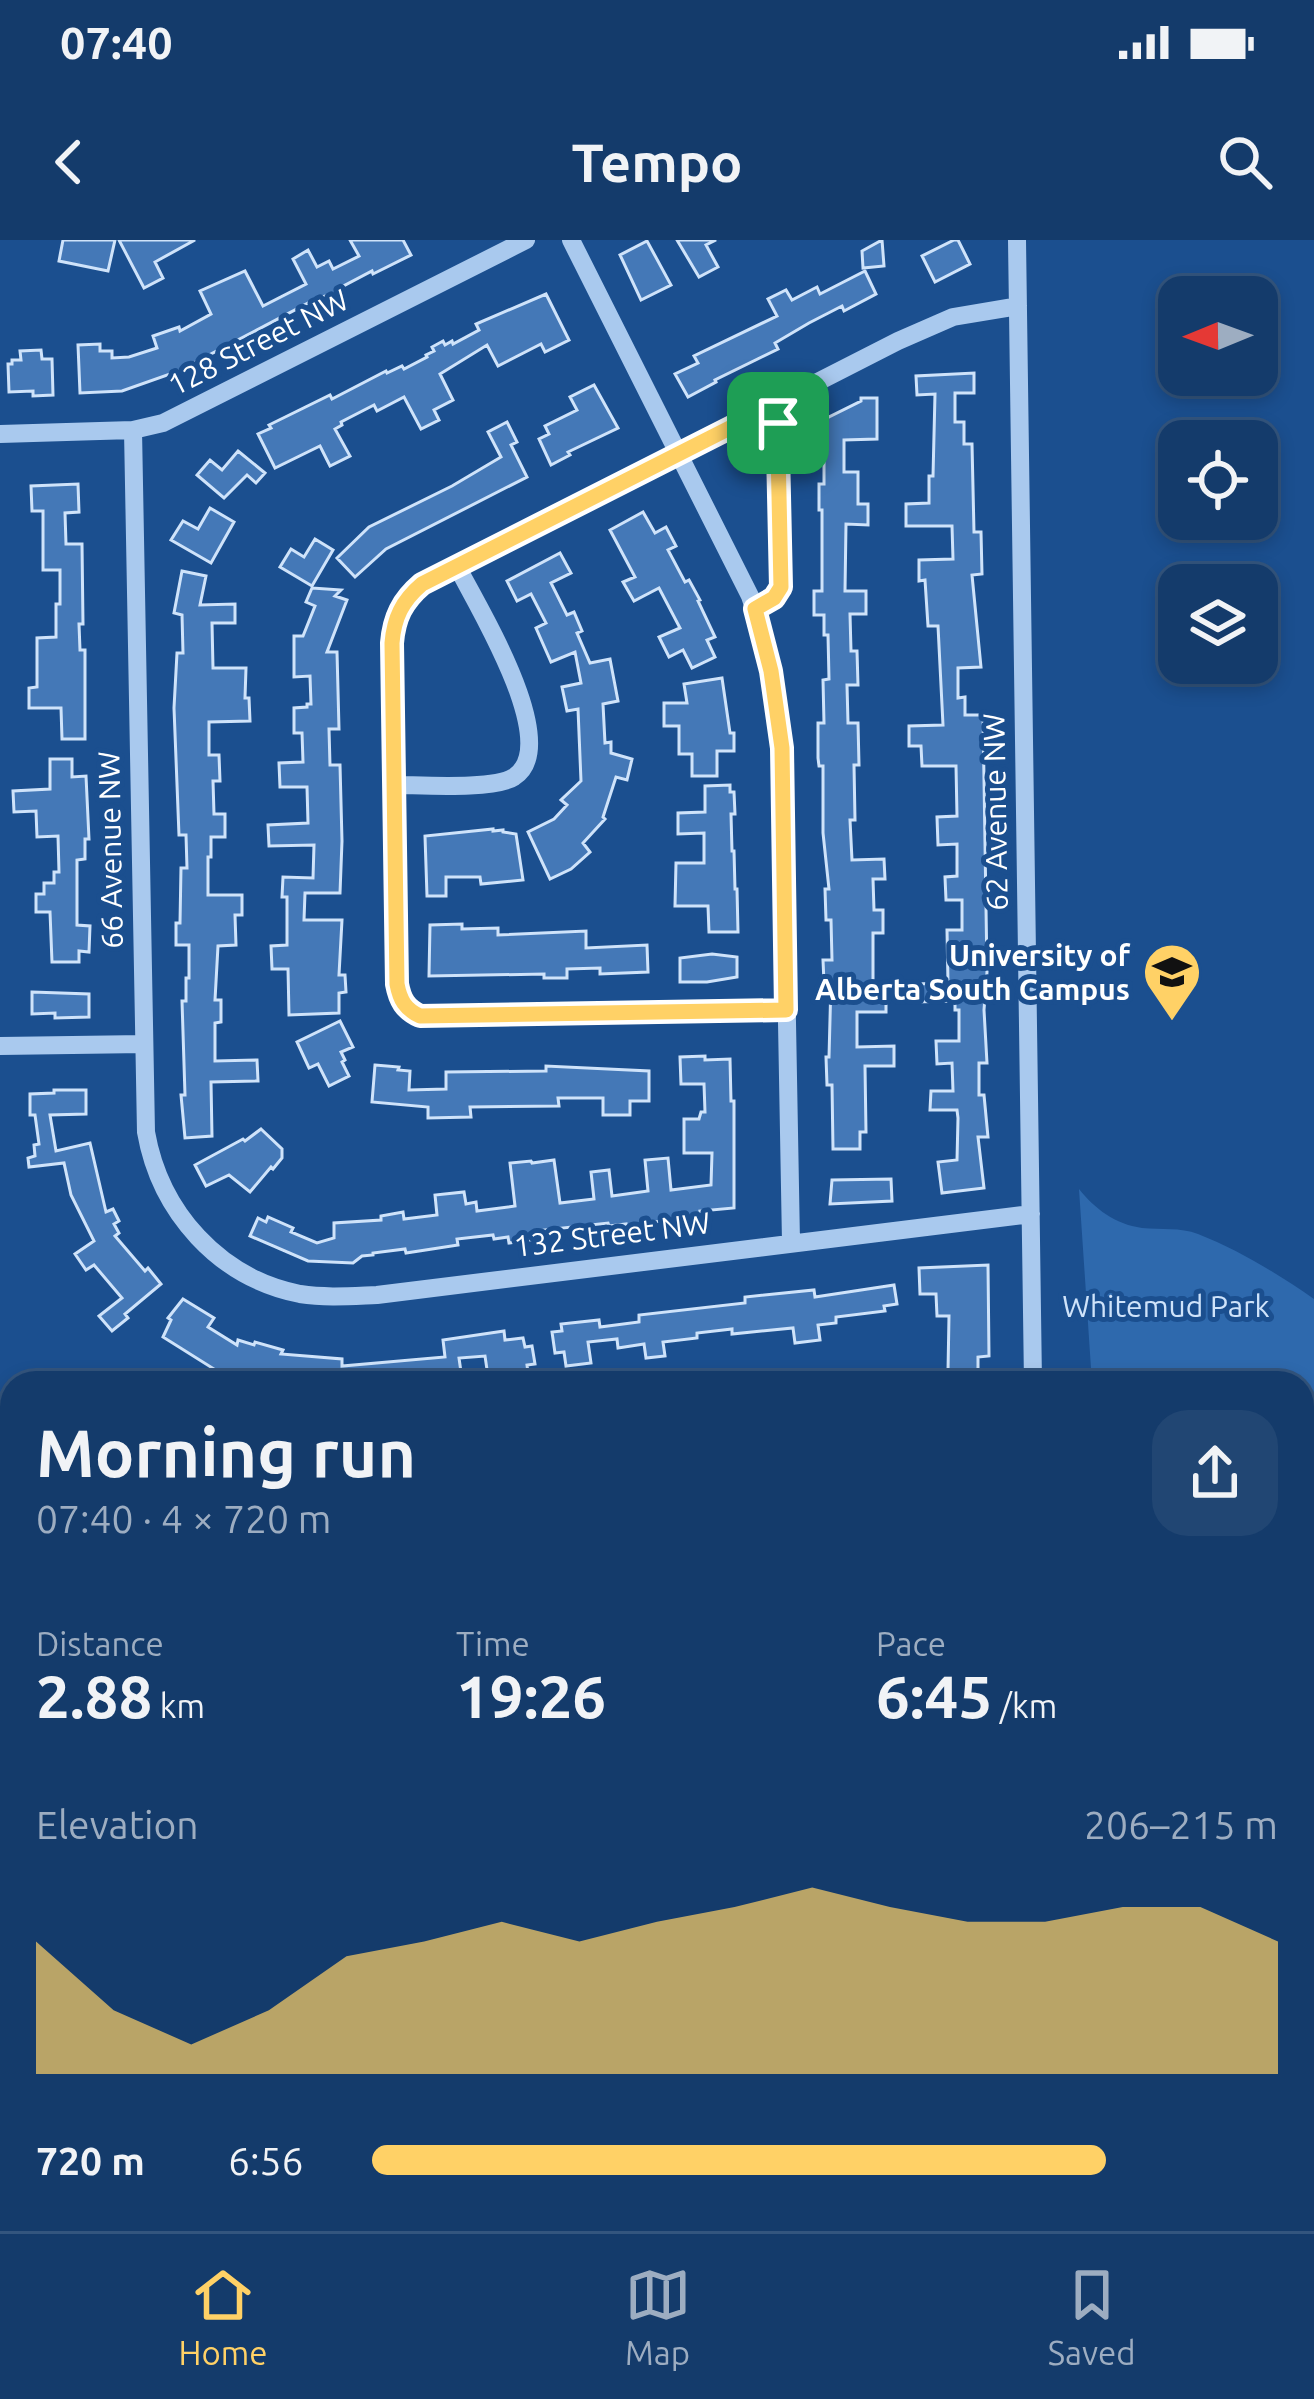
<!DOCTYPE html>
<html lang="en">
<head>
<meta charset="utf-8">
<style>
  :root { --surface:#143b6b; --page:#214673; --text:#f1f3f6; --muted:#9dadc1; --line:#33557e; --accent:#ffd166 }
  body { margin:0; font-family:Ubuntu,sans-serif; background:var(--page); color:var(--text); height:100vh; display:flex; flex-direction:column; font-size:45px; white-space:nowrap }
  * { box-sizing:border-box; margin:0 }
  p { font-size:39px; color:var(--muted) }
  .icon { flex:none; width:66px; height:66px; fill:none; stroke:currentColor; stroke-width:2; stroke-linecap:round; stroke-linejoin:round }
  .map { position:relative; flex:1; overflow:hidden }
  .drawer { position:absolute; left:0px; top:1131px; width:1314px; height:861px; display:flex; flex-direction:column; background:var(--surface); border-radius:36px 36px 0 0; box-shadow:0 6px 18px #0003,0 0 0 3px var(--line) }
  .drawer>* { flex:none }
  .needle { width:78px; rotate:269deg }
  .controls { position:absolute; left:1158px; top:36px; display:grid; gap:24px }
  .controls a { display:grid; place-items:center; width:120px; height:120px; border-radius:24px; background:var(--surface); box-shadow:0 6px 18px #0003,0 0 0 3px var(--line); font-size:60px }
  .pin { position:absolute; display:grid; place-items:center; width:102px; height:102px; color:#fff; margin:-51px; border-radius:24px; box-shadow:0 6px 18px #0006 }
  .round { display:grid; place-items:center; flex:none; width:126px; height:126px; border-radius:36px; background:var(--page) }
  .head { display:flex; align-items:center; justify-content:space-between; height:204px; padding:0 36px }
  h1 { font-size:66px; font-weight:600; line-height:90px }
  .metrics { display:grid; grid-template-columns:repeat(3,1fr); gap:18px; height:204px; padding:12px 36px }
  .metrics div { display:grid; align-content:center }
  .metrics b { font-size:60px; font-weight:600 }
  .metrics small { font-size:33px; font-weight:400 }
  .metrics p { font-size:33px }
  .chart { height:336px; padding:24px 36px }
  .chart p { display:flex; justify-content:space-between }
  .chart svg { width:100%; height:216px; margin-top:12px; fill:var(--accent); opacity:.7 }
  ul { padding:0 36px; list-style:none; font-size:39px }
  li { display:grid; grid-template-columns:192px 144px 1fr; align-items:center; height:90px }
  li i { height:30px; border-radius:15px; background:var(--accent) }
  .status { display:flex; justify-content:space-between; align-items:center; height:84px; padding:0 60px; background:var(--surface); direction:ltr }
  .status svg { height:33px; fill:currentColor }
  header { display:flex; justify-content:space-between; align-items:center; height:156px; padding:0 36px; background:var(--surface); font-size:54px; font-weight:600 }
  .menu { display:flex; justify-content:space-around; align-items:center; height:168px; border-top:3px solid var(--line); background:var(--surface); font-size:33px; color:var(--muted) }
  .menu a { display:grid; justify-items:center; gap:6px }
  .menu .active { color:var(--accent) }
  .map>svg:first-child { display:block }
  .green { fill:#2e69ad }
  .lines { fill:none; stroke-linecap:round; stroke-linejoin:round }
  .stream { stroke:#9cc4f0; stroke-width:4.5 }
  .building { fill:#4478b7; stroke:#cfe3fa; stroke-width:3 }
  .minor { stroke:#a9c9ee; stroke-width:18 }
  .route-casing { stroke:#fff; stroke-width:24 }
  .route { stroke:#ffd166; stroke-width:15 }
  .labels { text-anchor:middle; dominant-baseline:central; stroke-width:10; stroke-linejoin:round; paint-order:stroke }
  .street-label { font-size:30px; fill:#fff; stroke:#1b4f8f }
  .poi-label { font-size:30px; font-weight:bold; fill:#fff; stroke:#1b4f8f; text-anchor:end }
  .park-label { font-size:30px; fill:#cfe3fa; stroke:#1b4f8f }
</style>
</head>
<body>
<div class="status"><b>07:40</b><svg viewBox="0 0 49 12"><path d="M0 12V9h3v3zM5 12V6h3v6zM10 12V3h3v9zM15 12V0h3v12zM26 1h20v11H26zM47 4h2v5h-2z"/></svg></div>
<header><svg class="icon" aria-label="back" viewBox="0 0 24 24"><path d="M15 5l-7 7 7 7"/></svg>Tempo<svg class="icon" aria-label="search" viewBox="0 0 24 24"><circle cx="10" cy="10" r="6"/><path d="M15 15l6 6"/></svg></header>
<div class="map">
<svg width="1314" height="1991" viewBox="0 0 1314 1991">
  <rect width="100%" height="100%" fill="#1b4f8f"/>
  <path class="green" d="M1079 949C1095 969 1115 984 1142 988 1161 990 1180 987 1198 994 1239 1010 1278 1034 1314 1059V1991H0V1269L12 1273V1980H1302V1143H1092Z"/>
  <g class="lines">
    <path class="stream" d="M1302 1626 1314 1638
      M1302 1673 1312 1668 1314 1655
      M0 1885 12 1878
      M454 1980 467 1991
      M1072 1980 1119 1991
      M565 1991 593 1980"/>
  </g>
  <path class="building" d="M63 0H115L108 31 59 21Z
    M119 0H195L155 22 163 38 144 48Z
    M350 0H403L411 15 373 34 372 31 336 50 337 52 326 58 325 56 314 60 192 124 193 126 122 151 80 153 78 105 100 104V111H112V118L129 117 157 108 153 96 179 87 180 91 211 74 200 51 245 31 263 66 306 44 293 19 308 10 317 27 329 21 333 29 359 16Z
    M677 0H716L706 5 718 27 699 37Z
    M882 0 884 26 863 28 862 11Z
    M954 0H958L970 24 935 42 922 16Z
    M647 1 671 45 641 60 620 15Z
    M865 31 876 54 844 71 842 66 809 83 775 103 778 109 715 140 716 142 688 157 675 134 698 123 694 116 777 76 768 59 786 50 792 60 817 47 820 54Z
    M546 54 569 100 545 112 541 104 498 126 487 105 440 134 453 160 434 170 439 180 421 189 404 157 377 171 374 165 341 182 342 185 335 189 350 216 330 226 320 206 275 228 258 194 271 188 269 185 330 155 332 159 386 131 387 133 402 126 404 129 427 117 426 115 434 111 432 107 443 101 445 105 452 101 453 104 479 90 476 84Z
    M41 110 42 119H52L53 155 33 156V151L9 152 8 124H12V120H21L20 111Z
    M974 133V153H955V182H964V204H972L974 292H981L982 334 972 335 981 427 958 428V458L965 457V475H983L987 732 984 770 987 823H979V855H984L988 897H978L984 948 942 953 938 922 957 920 958 878 957 870H930L931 851H953L952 823 937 824 936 801H959V770H955V761L916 762V744L948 743 947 690H962V660H946L945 637 957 636V604L938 605 937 577 957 576 956 526H922L921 506H909V486L943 485 938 386H928L925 340 919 341V320L953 319 952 286H906V264L929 263V236H933L935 154 917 155 916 136Z
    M594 145 618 188 568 212 570 215 551 225 539 199 549 194 545 186 577 170 570 157Z
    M861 158H877V199L844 200V232H858V264H868V285L846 284 845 351H866V374H850L851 411H857L858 445H847L848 483H858L859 525H854L855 580H850L852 620 884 619 885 639H873L874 670H883V693H873V751H886V772H857V807L894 806V826H865L866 892H860V909H833L832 845H827L826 817H829L831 742 824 743 823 720H832L831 680H826L825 649H829L823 593V526H819L818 518V483H824L823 440 829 439 828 395H824V375H814V351H822V270H819V244H824V215H819L817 183 861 161Z
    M507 182 517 202 511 205 527 237 386 309 355 337 337 318 369 287 452 246 501 217 488 192Z
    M238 211 265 233 256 243 247 235 224 258 197 235 210 220 222 230Z
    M78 244 79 272 65 273 66 304H82L83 384H79L80 410H85V499H62L61 468H29V448L37 447V398L56 397V364H60V330H43V271H32L31 246Z
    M210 268 234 282 211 323 171 300 183 281 198 289Z
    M643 272 655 293 666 287 676 306 668 310 685 342 689 340 700 360 698 361 715 397 707 400 715 417 692 428 683 410 669 417 659 397 680 388 659 348 634 361 623 342 635 337 610 290Z
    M315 299 333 310 312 346 280 327 291 309 304 317Z
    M560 313 571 333 551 343 567 375 574 372 582 391 577 393 590 423 610 419 618 461 603 464 605 503 611 502V513L632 519 627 540 616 537 603 577 605 579 583 603 590 612 571 629 550 639 528 592 554 579 567 565 561 560 581 541 578 469 567 471 562 447 581 443 575 412 551 422 536 388 546 383 531 354 517 361 507 341Z
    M182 331 206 336 200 365 235 364V383H212L213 428H246L245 458H249L250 481 209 482V515H219L220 541H213L214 574H225V597H211V617H208V655H242V675H235L236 705 218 706 215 760H221V782L215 783V821L257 820 258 841 211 842 212 896 185 898 181 855H185L182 761H186V738H189V705H176V683H180L181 628H187L186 595H179L174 468 177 413H183L182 375 174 373Z
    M312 348 341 350 335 356 347 360 327 412H337L339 489H329L330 525H340L342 601 340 653H305L304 680H342L339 735H345L346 752 339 753V773L289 775 288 729H272L271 706 287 705V657H282L283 637 313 638 314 605 269 606 268 585 308 583 307 547H280L279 523 303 522 302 493H294V468L307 467V464H311L310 436 294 437V396H303L315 366 306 362Z
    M722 438 730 493H734V511H717V536H692V514H679V486H664V463H687L684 444Z
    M50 519H72V537L86 536 89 599H85V619L77 620V685L90 686 89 712 79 711V722H52L50 672H36V654H44V643H54V632H59L58 596 37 597 36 571 14 572 13 551 50 549Z
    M730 545V552H734L735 574H731L732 611H734L735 649H737L738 692H709L708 666H675L676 623H704V593L678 594V573L705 572V546Z
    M493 589V591L503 590V592L516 594 523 640 481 644 480 637H446V656H427L425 596Z
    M462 684V689L498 688V695L586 691V708L647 705 648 732 600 734V728L567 729V738H544V734L429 736 430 685Z
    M712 714 737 717V737L707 742H680V718Z
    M32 752 89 754V777L55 778V773L32 774Z
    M340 781 353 807 341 812 345 820 342 822 349 836 329 846 318 824 309 828 297 802Z
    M705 816V820L730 819 731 861H734V968L700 971 701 976 646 983V986L626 989V984L609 986 608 983 535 991 536 999 509 1003 508 997 494 999 493 995 457 999 458 1005 406 1013 405 1009 373 1013V1015L362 1016 353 1023 308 1021 250 996 258 978 266 982 268 977 293 988 291 992 317 1003 334 998V983L381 980V976L403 972 404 979 437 975 435 955 464 952 466 964 476 962 477 971 515 966 510 923 531 921 532 923 554 920 560 963 594 959 591 932 609 930 612 956 648 951 645 920 668 918 671 950 711 945 712 913H684V879H699L701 872H705L704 844H681L680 817Z
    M375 825 399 827 398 830 410 831 409 850 446 849V832L546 831V826L649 831V861H630V875H603V858H558L559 866 470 867 471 877 428 878V867L372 862Z
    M54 850H86V874L50 875 56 911 90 903 106 972 113 969 119 981 114 984 119 993 115 996 145 1031 148 1028 161 1044 125 1074 128 1078 112 1091 99 1076 122 1058 94 1025 86 1030 75 1014 94 1001 71 955 64 923 29 927 28 918 35 916 34 905 39 904 35 875H30V854L54 853Z
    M261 889 282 909V918L273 929 271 927 250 952 229 935 206 946 195 925 243 899 245 901Z
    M891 939 892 961 830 964 832 940Z
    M988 1025 989 1116 978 1117V1131H948L949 1076H937L936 1054H920L919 1028Z
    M894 1045 897 1064 884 1066 885 1071 836 1077V1083L818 1085 820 1100 795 1103 793 1088 732 1094V1089L697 1093V1098L663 1102 665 1116 646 1118 644 1104 618 1108 617 1099 588 1102 591 1123 566 1126 564 1112 555 1113 552 1092 562 1091 561 1084 599 1080 600 1087 639 1082V1075L745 1063V1057L814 1050 815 1057Z
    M183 1059 214 1078 208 1087 237 1105 238 1100 254 1105 255 1102 283 1110 281 1114 342 1119V1126L445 1117 443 1100 504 1091 505 1100 523 1098 525 1107 532 1106 535 1124 527 1125 529 1141 512 1143 508 1140 489 1143 485 1116 459 1118 462 1139 450 1140 451 1143H277L239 1131 233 1143H208L214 1129 163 1097 171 1080 168 1078Z"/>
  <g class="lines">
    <path class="minor" d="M571 0 750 356 766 405 782 508 791 1002
      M1017 0 1033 1143
      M133 190 146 892C160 972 219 1038 300 1054 326 1058 351 1056 377 1055L1031 974
      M0 194 133 190 163 183 526 0
      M755 369 774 358 781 348 777 163
      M394 545C420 545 495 550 514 537 564 505 476 364 457 326
      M786 770 420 776 404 765 397 744 392 403C394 378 402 360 422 344L898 101 953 77 1018 66
      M0 806 144 804
      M0 1241 12 1252"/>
  </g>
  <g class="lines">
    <defs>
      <path id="route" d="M777 164 781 347 774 358 755 369 771 431 782 508 786 770 420 776C405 769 400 760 397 744L392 403C394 378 402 361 422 344Z"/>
    </defs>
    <use href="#route" class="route-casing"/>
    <use href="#route" class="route"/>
  </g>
  <defs>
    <symbol id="university-pin" viewBox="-11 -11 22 30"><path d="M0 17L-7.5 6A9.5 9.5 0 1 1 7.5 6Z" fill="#ffd166" stroke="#1b4f8f"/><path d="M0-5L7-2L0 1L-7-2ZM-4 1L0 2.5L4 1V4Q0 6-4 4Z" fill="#111"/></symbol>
  </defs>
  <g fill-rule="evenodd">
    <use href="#university-pin" x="1139" y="699" width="66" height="90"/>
  </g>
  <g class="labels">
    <g class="street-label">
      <text transform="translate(258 102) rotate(-27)">128 Street NW</text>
      <text transform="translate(995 572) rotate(-91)">62 Avenue NW</text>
      <text transform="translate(110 610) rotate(-91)">66 Avenue NW</text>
      <text transform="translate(612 994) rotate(-7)">132 Street NW</text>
    </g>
    <g class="poi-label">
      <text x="1130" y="715">University of<tspan x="1130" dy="34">Alberta South Campus</tspan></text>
    </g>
    <g class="park-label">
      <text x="1166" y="1066">Whitemud Park</text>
    </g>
  </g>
</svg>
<div class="controls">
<a><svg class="needle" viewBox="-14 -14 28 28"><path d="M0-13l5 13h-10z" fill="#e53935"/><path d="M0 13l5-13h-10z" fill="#9dadc1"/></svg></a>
<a><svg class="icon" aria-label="locate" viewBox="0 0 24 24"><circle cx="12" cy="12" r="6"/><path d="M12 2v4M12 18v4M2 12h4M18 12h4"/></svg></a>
<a><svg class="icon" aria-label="layers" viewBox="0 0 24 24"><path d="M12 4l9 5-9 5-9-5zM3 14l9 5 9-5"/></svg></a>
</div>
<div class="pin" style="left:778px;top:183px;background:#1e9e55"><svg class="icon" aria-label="arrive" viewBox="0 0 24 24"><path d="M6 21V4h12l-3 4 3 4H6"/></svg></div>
<section class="drawer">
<div class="head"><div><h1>Morning run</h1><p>07:40 · 4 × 720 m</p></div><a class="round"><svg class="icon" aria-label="share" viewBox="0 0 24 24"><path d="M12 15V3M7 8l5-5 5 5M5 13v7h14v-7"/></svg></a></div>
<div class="metrics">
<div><p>Distance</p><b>2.88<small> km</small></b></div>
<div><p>Time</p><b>19:26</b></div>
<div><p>Pace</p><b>6:45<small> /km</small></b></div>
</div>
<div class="chart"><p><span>Elevation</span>206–215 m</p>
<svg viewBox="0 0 160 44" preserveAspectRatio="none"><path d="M0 44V17L10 31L20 38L30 31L40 20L50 17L60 13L70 17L80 13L90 10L100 6L110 10L120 13L130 13L140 10L150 10L160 17V44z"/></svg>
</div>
<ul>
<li><b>720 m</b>6:56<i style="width:81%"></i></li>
</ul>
</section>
</div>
<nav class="menu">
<a class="active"><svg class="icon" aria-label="home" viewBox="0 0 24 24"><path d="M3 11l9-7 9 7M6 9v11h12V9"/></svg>Home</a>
<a><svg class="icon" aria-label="map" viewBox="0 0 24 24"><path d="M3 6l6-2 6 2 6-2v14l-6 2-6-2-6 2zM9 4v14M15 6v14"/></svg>Map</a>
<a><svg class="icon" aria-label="saved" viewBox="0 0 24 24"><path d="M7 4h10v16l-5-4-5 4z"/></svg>Saved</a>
</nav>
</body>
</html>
